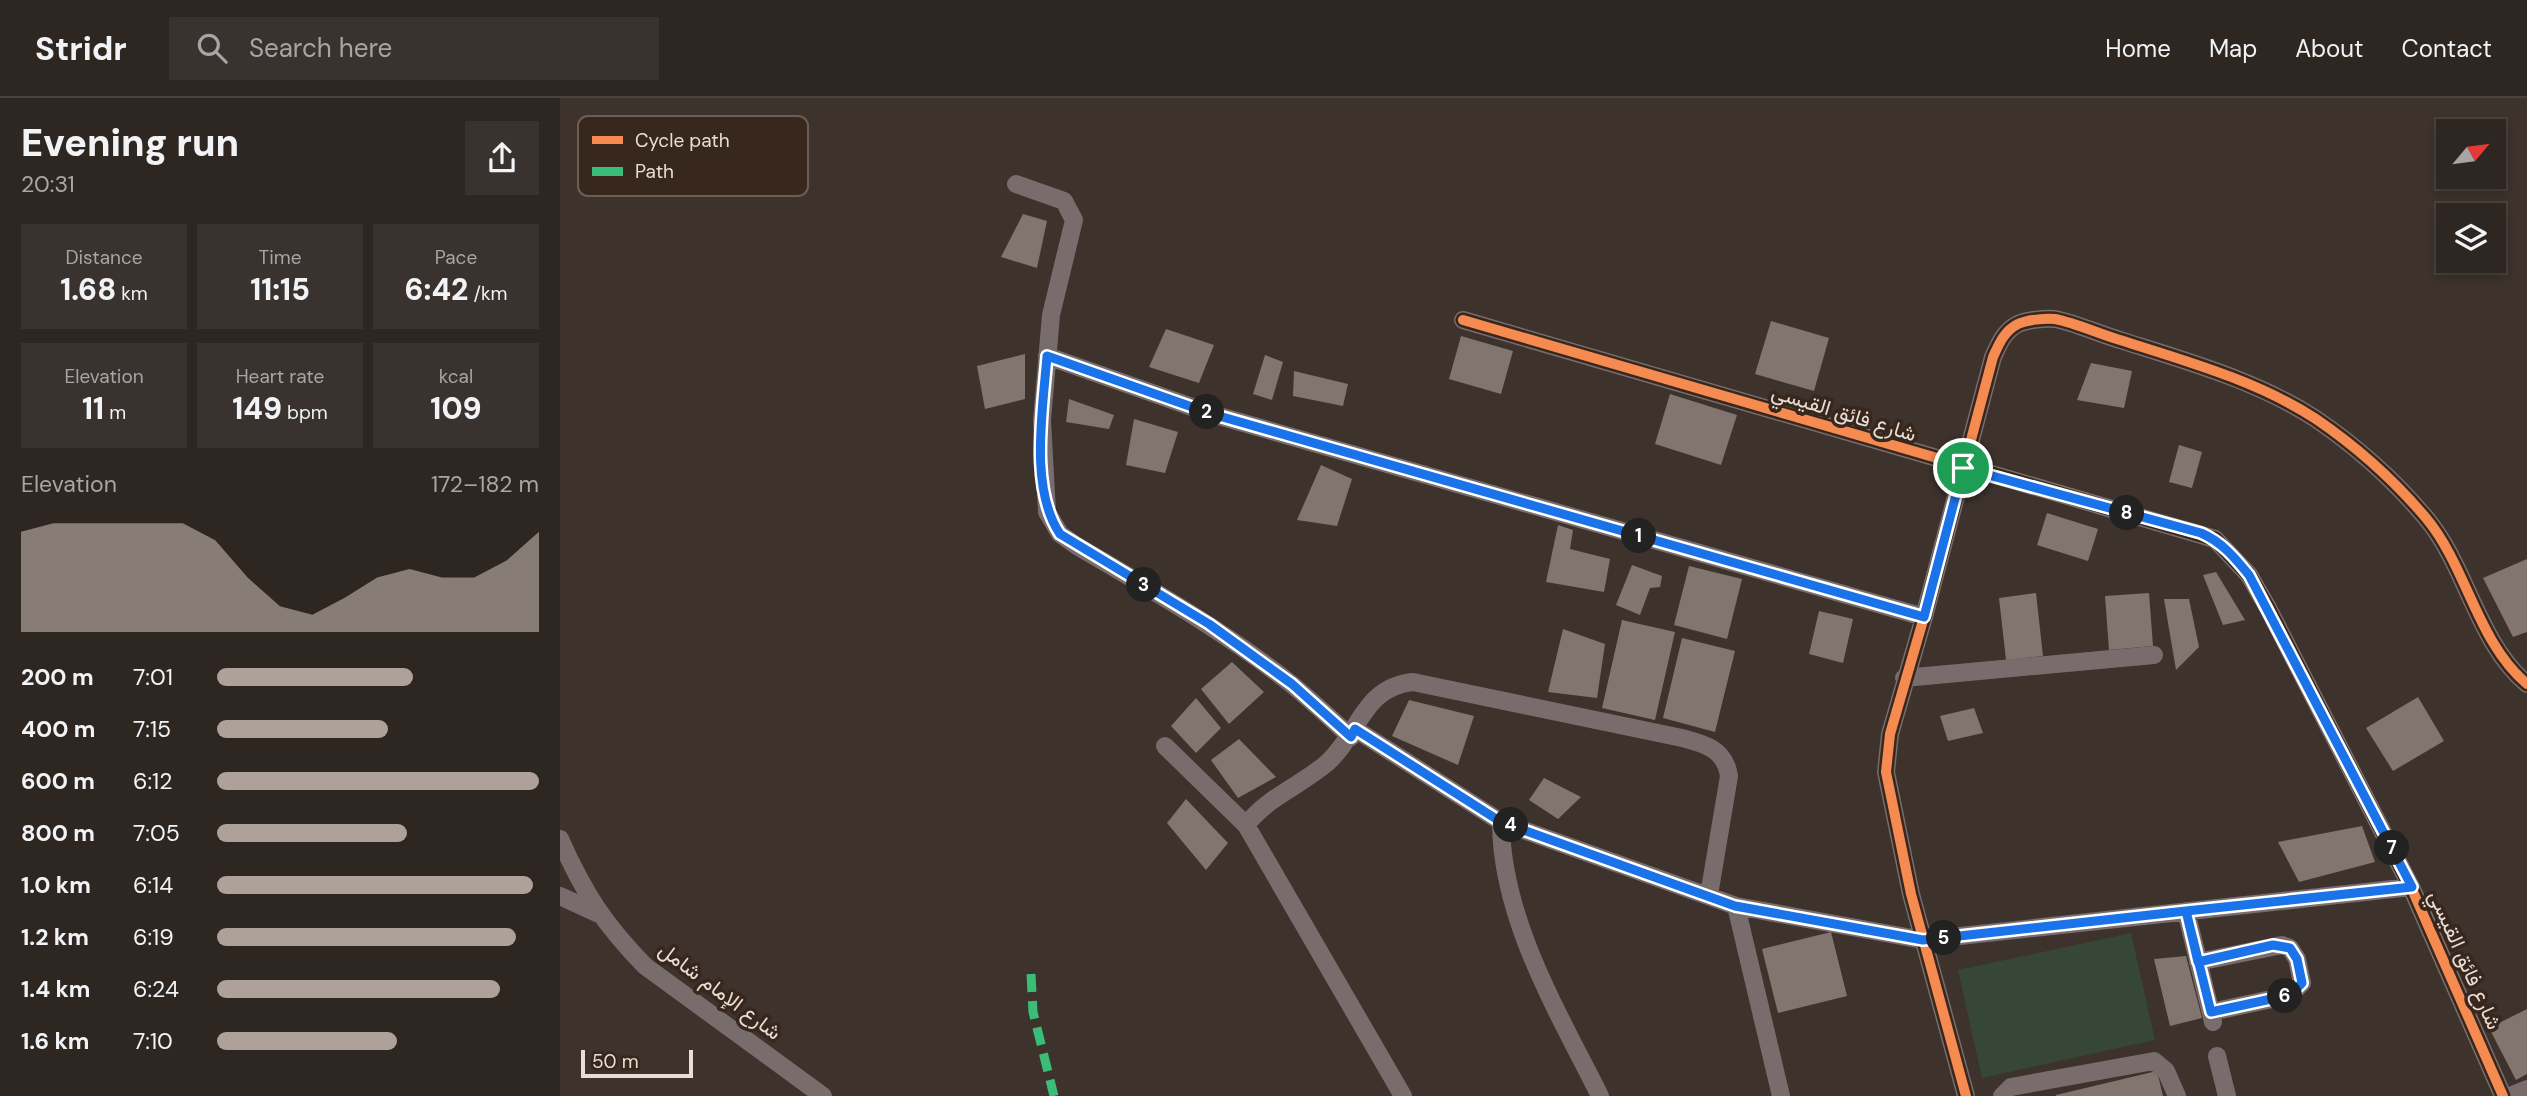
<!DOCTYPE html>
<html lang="en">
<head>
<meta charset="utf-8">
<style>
  :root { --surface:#2e2621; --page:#3a322e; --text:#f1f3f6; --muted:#a7a5a5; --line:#49433f; --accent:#ada19a }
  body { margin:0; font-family:"DM Sans",Vazirmatn,sans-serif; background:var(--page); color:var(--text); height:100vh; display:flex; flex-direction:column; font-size:26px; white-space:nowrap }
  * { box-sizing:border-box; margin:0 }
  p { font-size:23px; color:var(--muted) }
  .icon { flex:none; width:38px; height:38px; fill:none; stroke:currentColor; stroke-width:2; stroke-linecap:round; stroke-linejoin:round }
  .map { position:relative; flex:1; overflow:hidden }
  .details { display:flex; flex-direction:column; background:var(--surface); width:560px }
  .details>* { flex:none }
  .needle { width:46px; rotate:61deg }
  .controls { position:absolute; left:1876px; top:21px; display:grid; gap:14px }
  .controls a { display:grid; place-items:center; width:70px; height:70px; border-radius:0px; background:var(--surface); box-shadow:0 4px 10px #0003,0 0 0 2px var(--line); font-size:35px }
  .scale { position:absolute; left:21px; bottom:18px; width:112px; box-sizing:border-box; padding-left:7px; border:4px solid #e9ddd6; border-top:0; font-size:19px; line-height:24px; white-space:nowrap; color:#e9ddd6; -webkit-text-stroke:5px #38271c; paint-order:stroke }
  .pin { position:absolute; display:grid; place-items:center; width:60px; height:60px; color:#fff; margin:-30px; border:4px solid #fff; border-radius:50%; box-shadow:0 2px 7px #0007 }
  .km { position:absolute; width:35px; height:35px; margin:-18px; border-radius:50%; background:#222; color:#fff; font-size:19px; line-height:35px; text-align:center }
  .round { display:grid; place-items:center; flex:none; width:74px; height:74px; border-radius:0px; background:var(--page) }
  .overview { display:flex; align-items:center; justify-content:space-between; height:119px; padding:0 21px }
  h1 { font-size:38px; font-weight:800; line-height:52px }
  .figures { display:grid; grid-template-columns:repeat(3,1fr); gap:10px; height:119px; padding:7px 21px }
  .figures div { display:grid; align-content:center; border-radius:0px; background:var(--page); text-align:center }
  .figures b { font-size:30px; font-weight:800 }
  .figures small { font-size:19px; font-weight:400 }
  .figures p { font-size:19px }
  .chart { height:196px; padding:14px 21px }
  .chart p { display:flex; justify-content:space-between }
  .chart svg { width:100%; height:126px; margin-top:7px; fill:var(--accent); opacity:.7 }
  ul { padding:0 21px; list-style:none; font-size:23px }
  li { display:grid; grid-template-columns:112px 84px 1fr; align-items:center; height:52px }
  li i { height:18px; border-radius:9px; background:var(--accent) }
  header { display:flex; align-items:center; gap:42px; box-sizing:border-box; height:98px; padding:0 35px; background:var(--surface); border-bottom:2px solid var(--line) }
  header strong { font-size:33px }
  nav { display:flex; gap:38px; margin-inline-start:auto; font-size:24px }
  .search { width:490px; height:63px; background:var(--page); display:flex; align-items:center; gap:18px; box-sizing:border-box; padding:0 24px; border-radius:0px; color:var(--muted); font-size:26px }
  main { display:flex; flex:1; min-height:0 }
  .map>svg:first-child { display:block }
  .green { fill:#364637 }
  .building { fill:#827570 }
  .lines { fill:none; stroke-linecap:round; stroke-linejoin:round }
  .minor { stroke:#786c6d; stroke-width:18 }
  .quiet { stroke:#3abd76; stroke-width:9; stroke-dasharray:18 9; stroke-linecap:butt }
  .cycleway-casing { stroke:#38271c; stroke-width:15 }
  .cycleway { stroke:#f68b52; stroke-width:10 }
  .route-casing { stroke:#fff; stroke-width:14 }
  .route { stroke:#1a73e8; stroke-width:9 }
  .labels { text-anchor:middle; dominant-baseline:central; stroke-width:7; stroke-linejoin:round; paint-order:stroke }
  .street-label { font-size:21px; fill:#e9ddd6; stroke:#38271c }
  .key { fill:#38271c; stroke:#6d5e54; stroke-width:2 }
  .key-label { font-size:19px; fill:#e9ddd6 }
</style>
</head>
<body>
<header>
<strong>Stridr</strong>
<div class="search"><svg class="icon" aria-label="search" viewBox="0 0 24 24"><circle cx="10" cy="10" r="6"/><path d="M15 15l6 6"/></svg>Search here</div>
<nav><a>Home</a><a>Map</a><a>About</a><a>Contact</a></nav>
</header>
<main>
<section class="details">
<div class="overview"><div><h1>Evening run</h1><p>20:31</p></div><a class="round"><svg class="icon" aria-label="share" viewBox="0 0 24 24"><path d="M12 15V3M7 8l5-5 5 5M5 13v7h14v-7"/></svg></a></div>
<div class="figures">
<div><p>Distance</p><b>1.68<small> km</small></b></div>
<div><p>Time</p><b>11:15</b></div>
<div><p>Pace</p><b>6:42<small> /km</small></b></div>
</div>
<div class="figures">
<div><p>Elevation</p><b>11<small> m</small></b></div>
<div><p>Heart rate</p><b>149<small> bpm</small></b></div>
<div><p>kcal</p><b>109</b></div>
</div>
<div class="chart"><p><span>Elevation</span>172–182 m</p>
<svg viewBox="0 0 160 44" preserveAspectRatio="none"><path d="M0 44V9L10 6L20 6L30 6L40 6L50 6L60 12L70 25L80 35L90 38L100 32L110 25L120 22L130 25L140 25L150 19L160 9V44z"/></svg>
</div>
<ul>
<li><b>200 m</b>7:01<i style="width:61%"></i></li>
<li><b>400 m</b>7:15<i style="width:53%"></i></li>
<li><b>600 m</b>6:12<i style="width:100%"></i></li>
<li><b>800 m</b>7:05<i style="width:59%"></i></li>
<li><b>1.0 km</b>6:14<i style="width:98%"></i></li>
<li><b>1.2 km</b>6:19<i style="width:93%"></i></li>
<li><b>1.4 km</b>6:24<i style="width:88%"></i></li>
<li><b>1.6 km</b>7:10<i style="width:56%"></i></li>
</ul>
</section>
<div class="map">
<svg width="1967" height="998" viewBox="0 0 1967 998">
  <rect width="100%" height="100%" fill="#3d322c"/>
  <path class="green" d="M1571 835 1595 942 1422 980 1398 872Z"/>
  <path class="building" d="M463 116 487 123 477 170 441 159Z
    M1211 223 1269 240 1254 293 1195 276Z
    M606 231 654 247 639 285 589 269Z
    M901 238 953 253 941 296 889 281Z
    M465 256V301L425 311 417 268Z
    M705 257 723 264 712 302 693 296Z
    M1531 265 1572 273 1564 310 1517 302Z
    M734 273 788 286 783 308 733 298Z
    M1110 296 1177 317 1161 367 1095 346Z
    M509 301 554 317 549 331 506 324Z
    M574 321 618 334 605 375 566 367Z
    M1619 347 1642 354 1632 390 1609 384Z
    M761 367 792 381 777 428 737 422Z
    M1487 415 1538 431 1528 463 1477 447Z
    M998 427 1013 432 1010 451 1050 461 1044 494 986 484Z
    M1967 461V534L1953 539 1923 480Z
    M1072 467 1102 478 1100 489 1090 490 1080 517 1056 507Z
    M1129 468 1182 481 1167 541 1114 527Z
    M1656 474 1685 522 1663 527 1643 477Z
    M1476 495 1483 558 1446 562 1439 500Z
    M1589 495 1593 548 1549 552 1545 498Z
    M1604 501H1629L1639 549 1616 572Z
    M1259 513 1293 521 1283 565 1249 556Z
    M1062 522 1115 534 1095 622 1042 610Z
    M1003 531 1045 546 1037 600 988 594Z
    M1122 540 1175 553 1155 634 1103 620Z
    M672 564 704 594 669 626 641 591Z
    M1858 599 1884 643 1833 673 1806 630Z
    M636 600 661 630 636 655 611 628Z
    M849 602 914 618 898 667 832 638Z
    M1414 610 1423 635 1388 643 1380 618Z
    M679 641 716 679 678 700 651 662Z
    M984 680 1021 699 998 721 969 702Z
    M626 701 668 745 646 772 607 725Z
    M1802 728 1815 764 1739 784 1718 744Z
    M1271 834 1287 898 1218 915 1202 851Z
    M1626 858 1642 920 1610 928 1594 861Z
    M1967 911V976L1956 982 1929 930Z
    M1597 973 1603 998H1496V997Z"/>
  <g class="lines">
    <path class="minor" d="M456 86 504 103 514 122 491 217 482 322 487 414 500 436 517 448C590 491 664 533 730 585 751 602 771 621 791 639
      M903 222 1655 441 1689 477 1708 510 1851 789 1943 998
      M487 258 652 316 1364 519
      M1344 580 1594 557
      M795 631 941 724 1176 808 1363 842 1851 789
      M605 648 686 727 843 998
      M941 724C941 820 998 914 1040 998
      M686 727C709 698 740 688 767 665 800 635 803 589 853 584L1122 640C1145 646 1165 651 1169 678L1149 797
      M0 741C24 795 44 826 85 868L263 998
      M0 798 39 816
      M1176 808 1221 998
      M1626 813 1653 924
      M1638 864 1722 847 1730 850 1737 861 1742 885 1730 897 1651 914
      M1657 958 1667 998
      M1406 998 1351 796 1326 674 1330 636 1364 519 1433 259C1439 246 1444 233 1458 226 1467 222 1485 220 1495 221 1516 225 1539 236 1560 242 1626 263 1698 283 1756 321 1797 349 1834 382 1866 420 1907 469 1917 544 1967 586
      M1442 998 1451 989 1594 963 1606 973 1617 998
      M1950 998 1967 991"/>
    <path class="quiet" d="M471 876 473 914 494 998"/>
    <defs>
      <path id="cycleway" d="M903 222 1655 441 1689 477 1708 510 1851 789 1943 998
        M1406 998 1351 796 1326 674 1330 636 1364 519 1433 259C1439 246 1444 233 1458 226 1467 222 1485 220 1495 221 1516 225 1539 236 1560 242 1626 263 1698 283 1756 321 1797 349 1834 382 1866 420 1907 469 1917 544 1967 586"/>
    </defs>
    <use href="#cycleway" class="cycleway-casing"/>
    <use href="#cycleway" class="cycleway"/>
  </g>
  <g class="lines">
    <defs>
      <path id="route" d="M1403 370 1364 519 652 316 487 258C483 311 469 390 500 436L649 526 732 586 791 639 795 631 941 724 1175 808 1363 842 1626 813 1638 864 1713 847 1730 850 1737 861 1742 885 1730 897 1651 914 1626 813 1852 789 1689 477C1675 460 1662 444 1641 435L1403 370"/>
    </defs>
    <use href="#route" class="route-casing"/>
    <use href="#route" class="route"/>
  </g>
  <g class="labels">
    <g class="street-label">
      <text transform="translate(1284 315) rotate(17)">شارع فائق القيسي</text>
      <text transform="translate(1905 862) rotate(66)">شارع فائق القيسي</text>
      <text transform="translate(160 893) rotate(37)">شارع الإمام شامل</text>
    </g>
  </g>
  <rect x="18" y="18" width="230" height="80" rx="10" class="key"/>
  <rect x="32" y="38" width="31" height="8" fill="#f68b52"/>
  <rect x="32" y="69" width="31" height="9" fill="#3abd76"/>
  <g class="key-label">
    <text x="75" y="49">Cycle path</text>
    <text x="75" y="80">Path</text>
  </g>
</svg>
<div class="controls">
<a><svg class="needle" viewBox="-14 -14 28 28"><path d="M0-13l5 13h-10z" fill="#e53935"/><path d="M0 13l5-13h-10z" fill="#a7a5a5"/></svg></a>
<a><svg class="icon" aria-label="layers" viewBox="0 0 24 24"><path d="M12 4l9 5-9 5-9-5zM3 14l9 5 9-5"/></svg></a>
</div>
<div class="scale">50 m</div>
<div class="pin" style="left:1403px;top:370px;background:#1e9e55"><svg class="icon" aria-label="arrive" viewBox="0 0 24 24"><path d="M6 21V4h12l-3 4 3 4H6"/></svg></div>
<b class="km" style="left:1079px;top:438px">1</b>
<b class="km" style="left:647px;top:314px">2</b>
<b class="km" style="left:584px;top:487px">3</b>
<b class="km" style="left:951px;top:727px">4</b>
<b class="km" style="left:1384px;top:840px">5</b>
<b class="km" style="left:1725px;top:898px">6</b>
<b class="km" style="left:1832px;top:750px">7</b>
<b class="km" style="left:1567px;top:415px">8</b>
</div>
</main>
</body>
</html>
